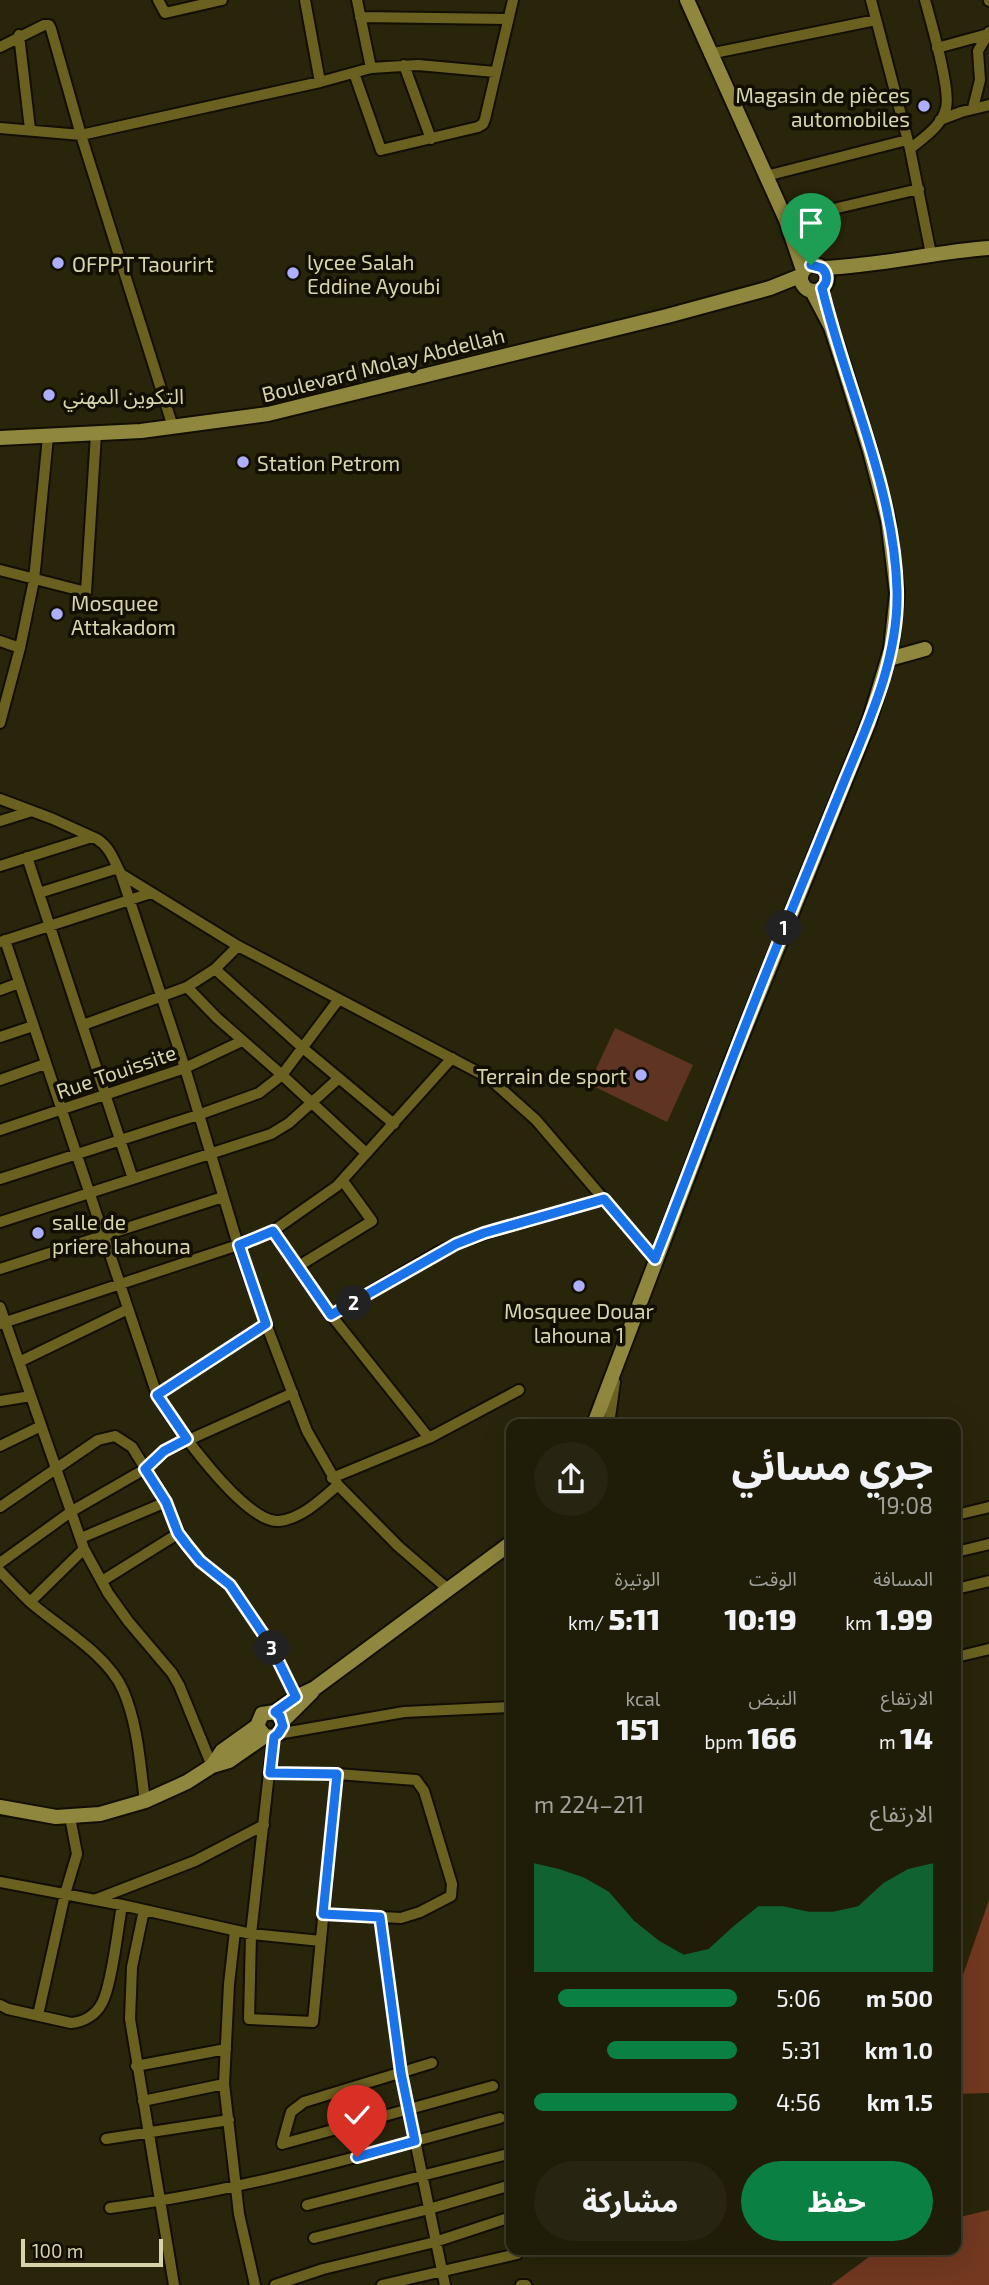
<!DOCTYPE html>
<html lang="ar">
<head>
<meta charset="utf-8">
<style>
  :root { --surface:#1f1c08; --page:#272512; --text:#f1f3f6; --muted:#a1a19c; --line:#3c3a29; --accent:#0b8043 }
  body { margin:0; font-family:"Exo 2","Noto Sans Arabic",sans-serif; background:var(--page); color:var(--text); direction:rtl; height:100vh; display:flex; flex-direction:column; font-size:26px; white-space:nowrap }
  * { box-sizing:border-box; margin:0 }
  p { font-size:23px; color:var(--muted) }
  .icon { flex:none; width:38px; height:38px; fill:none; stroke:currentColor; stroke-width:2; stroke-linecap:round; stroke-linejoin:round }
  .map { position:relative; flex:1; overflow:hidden; direction:ltr }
  .sheet { position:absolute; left:506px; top:1419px; width:455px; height:836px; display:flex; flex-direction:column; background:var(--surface); border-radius:14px; box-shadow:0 7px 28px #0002,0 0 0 2px var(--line); direction:rtl }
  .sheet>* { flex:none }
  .scale { position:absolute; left:21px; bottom:18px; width:142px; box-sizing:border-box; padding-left:7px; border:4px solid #d9d4ac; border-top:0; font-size:19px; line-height:24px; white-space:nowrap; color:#d9d4ac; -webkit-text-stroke:5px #120e00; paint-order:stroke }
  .pin { position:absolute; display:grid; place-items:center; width:60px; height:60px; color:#fff; margin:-72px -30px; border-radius:50% 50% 50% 0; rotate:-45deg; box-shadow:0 0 7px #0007 }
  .pin .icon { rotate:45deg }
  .km { position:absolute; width:35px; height:35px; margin:-18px; border-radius:50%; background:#222; color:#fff; font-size:19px; line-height:35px; text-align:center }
  .round { display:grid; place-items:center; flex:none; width:74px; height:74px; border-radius:37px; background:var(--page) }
  .head { display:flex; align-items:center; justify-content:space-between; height:119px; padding:0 28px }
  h1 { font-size:38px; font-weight:800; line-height:52px }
  .figures { display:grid; grid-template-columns:repeat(3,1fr); gap:10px; height:119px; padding:7px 28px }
  .figures div { display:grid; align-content:center }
  .figures b { font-size:30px; font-weight:800 }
  .figures small { font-size:19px; font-weight:400 }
  .figures p { font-size:19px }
  .chart { height:196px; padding:14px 28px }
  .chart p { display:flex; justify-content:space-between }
  .chart svg { width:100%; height:126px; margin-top:7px; fill:var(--accent); opacity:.7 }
  .cta { display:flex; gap:14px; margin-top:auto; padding:14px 28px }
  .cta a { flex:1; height:80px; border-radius:42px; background:var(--accent); color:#fff; font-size:28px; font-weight:800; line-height:80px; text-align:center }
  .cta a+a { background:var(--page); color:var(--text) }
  ul { padding:0 28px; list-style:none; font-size:23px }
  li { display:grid; grid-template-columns:112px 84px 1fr; align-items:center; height:52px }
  li i { height:18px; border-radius:9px; background:var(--accent) }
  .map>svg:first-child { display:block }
  .green { fill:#603422 }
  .forest { fill:#723820 }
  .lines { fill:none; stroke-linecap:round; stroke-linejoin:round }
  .minor-casing { stroke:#120e00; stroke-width:14 }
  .major-casing { stroke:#120e00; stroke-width:18 }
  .minor { stroke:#6a6120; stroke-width:10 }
  .major { stroke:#90873e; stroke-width:14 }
  .route-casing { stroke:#fff; stroke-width:14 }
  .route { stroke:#1a73e8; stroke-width:9 }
  .poi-dot { fill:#acaffb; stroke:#120e00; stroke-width:2.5 }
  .labels { text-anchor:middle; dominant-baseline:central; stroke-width:7; stroke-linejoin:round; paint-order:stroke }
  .poi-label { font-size:21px; fill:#d9d4ac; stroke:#120e00; text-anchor:start }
  .street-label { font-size:21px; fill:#d9d4ac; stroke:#120e00 }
</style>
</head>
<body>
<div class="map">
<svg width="989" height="2285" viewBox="0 0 989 2285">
  <rect width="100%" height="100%" fill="#29250a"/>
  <path class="green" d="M615 1028 693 1065 667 1122 589 1084Z"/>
  <path class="forest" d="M989 1900V2093L956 2094V1982L962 1978Z
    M989 2210V2285H831L877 2251 956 2250V2218Z"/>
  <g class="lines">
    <defs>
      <path id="minor" d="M158 0 165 13 222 0
        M305 0 320 82
        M357 0 371 68
        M871 0 910 149 931 254
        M989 0V1
        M360 17 507 19
        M19 35 30 129
        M0 47 44 25H49L51 29 81 135 173 427
        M937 48 988 34
        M709 54 876 20
        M404 65 431 139
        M354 73 381 150 478 127 483 124 485 119 513 0
        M973 108 980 80 978 51 989 32
        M940 120 961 112 989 105
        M0 128 81 135 320 82 371 68 418 65 495 72
        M910 149C923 138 942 126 946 108 951 90 931 22 925 0
        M766 176 907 140
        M786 220 919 189
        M0 570 86 592 96 434
        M0 641 20 648
        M0 723 20 648 34 580 48 437
        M0 799 53 819 97 839C110 847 114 861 121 874L185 1068 238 1245 266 1324 307 1431 338 1485 398 1546 449 1590
        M0 821 32 811
        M27 857 133 1179
        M0 866 92 837
        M121 874 238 946 489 1078 536 1120 655 1259
        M39 893 118 868
        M5 940 157 1395C173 1423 246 1525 279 1521 301 1519 322 1499 338 1485
        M0 942 151 893
        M215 969 304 1049 394 1124
        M187 987 217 1018 282 1075 366 1153
        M0 990 19 983
        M83 1025 187 987 215 969 238 946
        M0 1037 33 1026
        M0 1080 45 1064
        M0 1130 185 1068 242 1041
        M0 1179 198 1115 259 1093 282 1075 339 999
        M0 1222 271 1134 289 1123 339 1078
        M273 1231 331 1315 429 1438
        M297 1267 372 1221 343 1181
        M0 1269 223 1197
        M0 1307 84 1549 108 1593 128 1621 172 1673 179 1685 212 1766
        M331 1315 438 1252C491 1228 549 1216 604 1199
        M0 1324 238 1245 273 1231 337 1186 452 1058
        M19 1362 128 1309
        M157 1395 266 1324
        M0 1401 31 1396
        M609 1424 615 1382
        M0 1446 41 1426
        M332 1478 429 1438 519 1390
        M0 1507 98 1440 115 1436 132 1447 166 1502 179 1533 186 1545 200 1561 230 1585 270 1644 296 1697
        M956 1515 989 1507
        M81 1538 166 1502
        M956 1552 989 1544
        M0 1563 72 1511 145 1469 164 1451 293 1393
        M0 1571C10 1582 20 1592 30 1602 60 1628 107 1654 123 1690 138 1724 140 1765 145 1801
        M102 1581 179 1533
        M956 1589 989 1581
        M30 1602 84 1549
        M956 1657 989 1649
        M278 1734 404 1712 511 1707
        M273 1737 251 1934 249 2019 313 2022 337 1774
        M270 1773 337 1774 416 1780 424 1791 452 1884 451 1896 420 1912 401 1918 323 1914
        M0 1882 122 1905 251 1934 321 1941
        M97 1899 195 1861 264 1825
        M144 1910 132 1967 130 2019 174 2285
        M380 1917 401 2073 445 2285
        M235 1931 229 1984 224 2084 239 2214 255 2285
        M0 2005 8 2009 71 2023C84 2022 96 2015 102 2003 112 1985 118 1927 122 1905
        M38 2015 65 1894 77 1854 70 1817
        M432 2063 304 2102 291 2112 282 2144 493 2086
        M136 2066 226 2049
        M143 2101 224 2084
        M106 2139 229 2120
        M307 2205 508 2154
        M110 2208C243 2191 371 2153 500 2118
        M314 2238 429 2209 511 2185
        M275 2285 323 2269 435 2242 511 2217
        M382 2285 517 2254
        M521 2285H526"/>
      <path id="major" d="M687 0 786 220 803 270
        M801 278a13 13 0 1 1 26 0a13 13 0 1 1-26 0Z
        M823 268C879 266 933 252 989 248
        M0 438 141 431 268 414 667 316 770 288 800 276
        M889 659 925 649
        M594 1424 733 1058 869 722 891 649 897 593 888 520 870 451 843 364 831 327 812 291
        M275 1712 296 1697 315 1688 511 1543
        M283 1721 312 1692
        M212 1766 222 1751 257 1726 262 1714 275 1712 283 1721 281 1731 273 1737 265 1736 257 1726
        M0 1807 56 1817 100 1814 145 1801 187 1782 212 1766 229 1761 265 1736"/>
    </defs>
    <use href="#minor" class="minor-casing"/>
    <use href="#major" class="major-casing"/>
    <use href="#minor" class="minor"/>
    <use href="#major" class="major"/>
  </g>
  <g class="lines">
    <defs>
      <path id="route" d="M357 2157 415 2141 401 2073 380 1917 323 1914 337 1774 270 1773 274 1737 278 1734 283 1726 280 1716 275 1712 296 1697 270 1644 230 1585 200 1561 187 1545 178 1533 166 1502 145 1469 164 1451 187 1439 157 1395 266 1324 239 1245 273 1231 331 1315 456 1244 484 1233 604 1199 655 1259C699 1147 740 1035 786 924 805 877 825 829 844 782 869 721 899 658 897 590 894 486 846 388 822 288 828 282 828 274 822 268L811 265"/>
    </defs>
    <use href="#route" class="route-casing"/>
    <use href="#route" class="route"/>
  </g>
  <g class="poi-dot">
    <circle cx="924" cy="106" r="7"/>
    <circle cx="58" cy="263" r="7"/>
    <circle cx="293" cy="273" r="7"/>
    <circle cx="49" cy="395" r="7"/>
    <circle cx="243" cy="462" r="7"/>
    <circle cx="57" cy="614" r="7"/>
    <circle cx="641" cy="1075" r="7"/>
    <circle cx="38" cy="1233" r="7"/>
    <circle cx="579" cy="1286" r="7"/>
  </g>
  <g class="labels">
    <g class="poi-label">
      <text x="910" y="94" text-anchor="end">Magasin de pièces<tspan x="910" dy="24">automobiles</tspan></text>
      <text x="307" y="261">lycee Salah<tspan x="307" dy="24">Eddine Ayoubi</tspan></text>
      <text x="72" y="263">OFPPT Taourirt</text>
      <text x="63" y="395">التكوين المهني</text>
      <text x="257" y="462">Station Petrom</text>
      <text x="71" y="602">Mosquee<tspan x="71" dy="24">Attakadom</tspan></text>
      <text x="627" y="1075" text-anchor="end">Terrain de sport</text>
      <text x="52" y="1221">salle de<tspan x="52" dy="24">priere lahouna</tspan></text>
      <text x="579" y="1310" text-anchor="middle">Mosquee Douar<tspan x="579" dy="24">lahouna 1</tspan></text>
    </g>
    <g class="street-label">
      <text transform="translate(383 364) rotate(-14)">Boulevard Molay Abdellah</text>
      <text transform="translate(116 1071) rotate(-19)">Rue Touissite</text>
    </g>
  </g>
</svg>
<div class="scale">100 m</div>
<div class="pin" style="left:811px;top:265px;background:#1e9e55"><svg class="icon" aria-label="arrive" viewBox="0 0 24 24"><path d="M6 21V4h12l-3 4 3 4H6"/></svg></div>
<div class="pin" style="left:357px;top:2157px;background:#d93025"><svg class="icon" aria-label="check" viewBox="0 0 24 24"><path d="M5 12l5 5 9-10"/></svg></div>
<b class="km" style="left:784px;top:928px">1</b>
<b class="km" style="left:354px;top:1303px">2</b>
<b class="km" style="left:272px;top:1648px">3</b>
<section class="sheet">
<div class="head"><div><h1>جري مسائي</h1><p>19:08</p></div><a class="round"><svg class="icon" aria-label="share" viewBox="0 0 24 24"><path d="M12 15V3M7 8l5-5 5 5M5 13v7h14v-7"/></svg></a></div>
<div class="figures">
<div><p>المسافة</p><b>1.99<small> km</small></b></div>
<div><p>الوقت</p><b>10:19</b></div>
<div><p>الوتيرة</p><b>5:11<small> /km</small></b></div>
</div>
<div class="figures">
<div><p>الارتفاع</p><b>14<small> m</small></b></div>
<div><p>النبض</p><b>166<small> bpm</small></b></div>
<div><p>kcal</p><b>151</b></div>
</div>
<div class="chart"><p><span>الارتفاع</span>211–224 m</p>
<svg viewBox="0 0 160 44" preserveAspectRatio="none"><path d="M0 44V6L10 8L20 11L30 16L40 26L50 33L60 38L70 36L80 28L90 21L100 21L110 23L120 23L130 21L140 13L150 8L160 6V44z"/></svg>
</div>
<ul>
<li><b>500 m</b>5:06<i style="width:88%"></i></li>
<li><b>1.0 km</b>5:31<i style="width:64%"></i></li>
<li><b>1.5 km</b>4:56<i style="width:100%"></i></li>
</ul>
<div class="cta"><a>حفظ</a><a>مشاركة</a></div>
</section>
</div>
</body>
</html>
